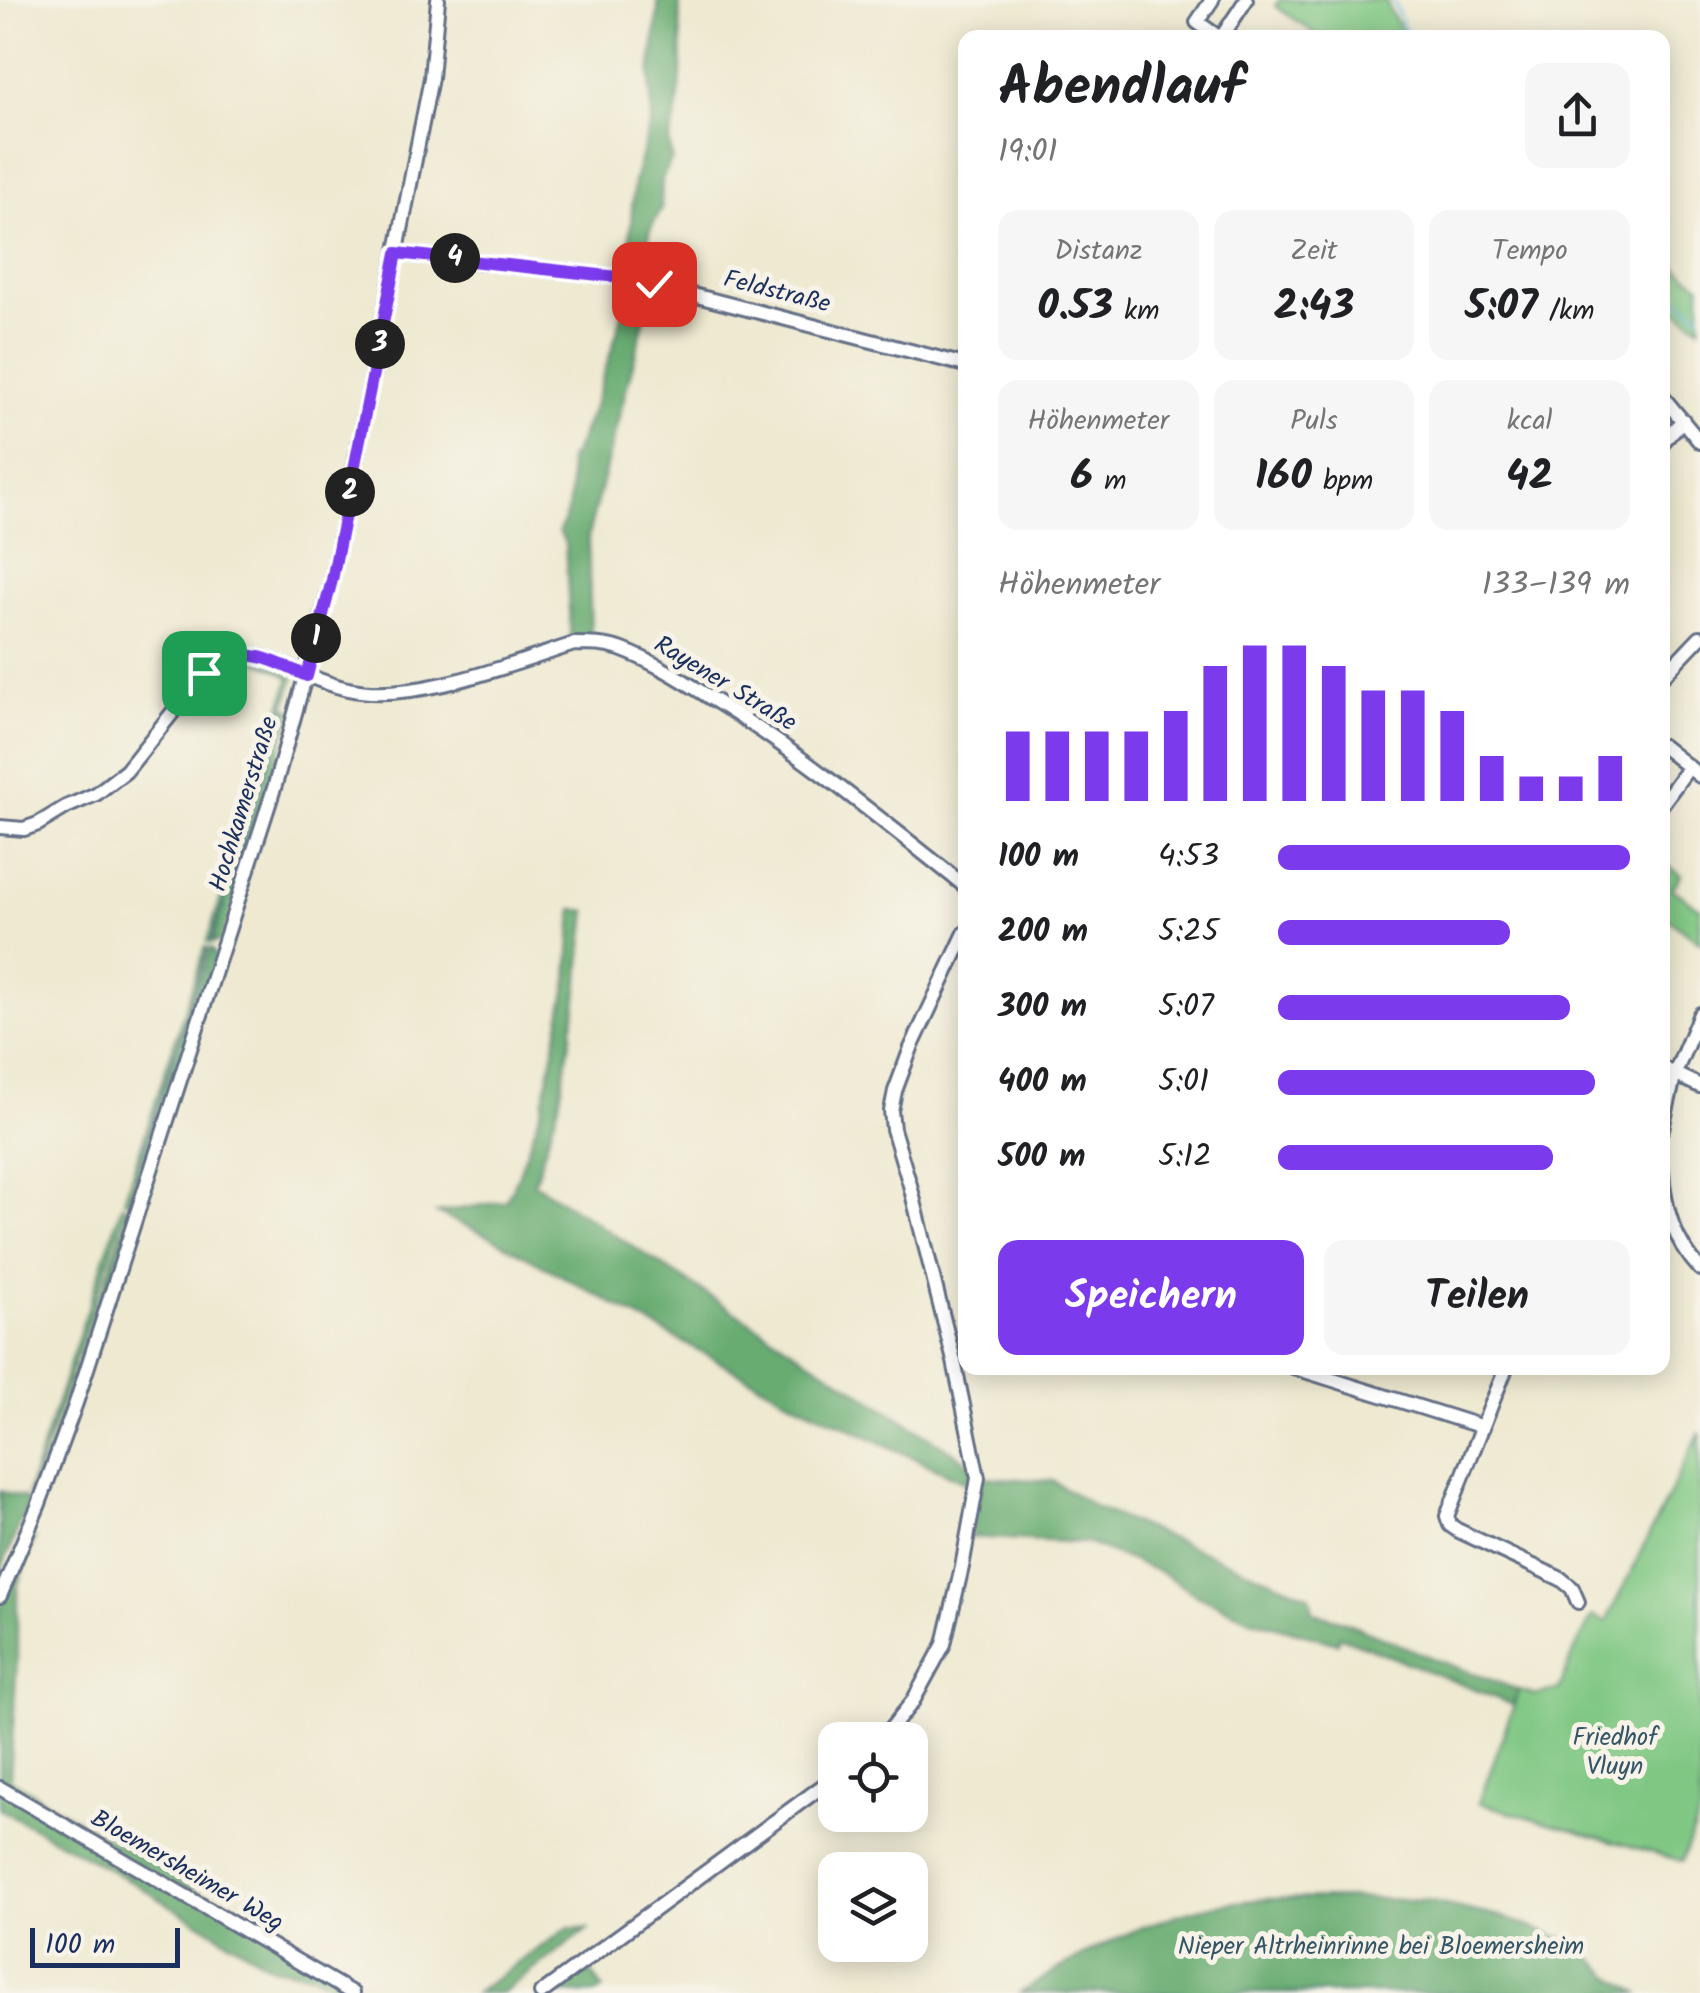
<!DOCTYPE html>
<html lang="de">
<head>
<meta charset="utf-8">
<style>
  :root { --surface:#fff; --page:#f6f6f6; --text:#202124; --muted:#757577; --accent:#7c3aed }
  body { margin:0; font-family:Kalam,sans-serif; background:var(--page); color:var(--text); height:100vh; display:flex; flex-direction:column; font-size:38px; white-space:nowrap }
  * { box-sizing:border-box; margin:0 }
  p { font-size:32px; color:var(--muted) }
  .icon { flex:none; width:55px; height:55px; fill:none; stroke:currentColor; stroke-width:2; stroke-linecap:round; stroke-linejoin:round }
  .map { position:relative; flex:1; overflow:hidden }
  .panel { position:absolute; left:958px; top:30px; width:712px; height:1345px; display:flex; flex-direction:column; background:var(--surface); border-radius:20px; box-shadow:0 5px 25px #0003 }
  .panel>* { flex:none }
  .controls { position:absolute; left:818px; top:1722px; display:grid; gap:20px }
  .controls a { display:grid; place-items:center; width:110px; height:110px; border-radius:20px; background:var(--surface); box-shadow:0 5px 25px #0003; font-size:50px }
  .scale { position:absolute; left:30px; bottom:25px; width:150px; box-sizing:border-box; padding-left:10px; border:5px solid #1b2f5e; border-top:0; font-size:28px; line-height:35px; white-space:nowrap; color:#1b2f5e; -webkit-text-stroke:8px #f7f3e8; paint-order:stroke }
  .pin { position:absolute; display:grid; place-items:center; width:85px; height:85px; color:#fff; margin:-42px; border-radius:20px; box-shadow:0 5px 15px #0006 }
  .km { position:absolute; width:50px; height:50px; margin:-25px; border-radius:50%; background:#222; color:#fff; font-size:28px; line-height:50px; text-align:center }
  .round { display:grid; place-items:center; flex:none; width:105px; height:105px; border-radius:20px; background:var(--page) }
  .summary { display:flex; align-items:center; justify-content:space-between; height:170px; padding:0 40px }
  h1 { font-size:55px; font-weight:700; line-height:75px }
  .figures { display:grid; grid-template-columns:repeat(3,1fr); gap:15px; height:170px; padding:10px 40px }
  .figures div { display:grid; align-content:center; border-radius:20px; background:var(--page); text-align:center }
  .figures b { font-size:42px; font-weight:700 }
  .figures small { font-size:28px; font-weight:400 }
  .figures p { font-size:28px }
  .chart { height:280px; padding:20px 40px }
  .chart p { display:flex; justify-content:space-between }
  .chart svg { width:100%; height:180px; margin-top:10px; stroke:var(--accent); stroke-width:6 }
  .action { display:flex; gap:20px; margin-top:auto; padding:20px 40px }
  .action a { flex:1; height:115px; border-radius:20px; background:var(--accent); color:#fff; font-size:40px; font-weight:700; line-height:115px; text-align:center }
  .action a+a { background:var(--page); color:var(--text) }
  ul { padding:0 40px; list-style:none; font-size:32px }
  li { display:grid; grid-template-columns:160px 120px 1fr; align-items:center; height:75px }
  li i { height:25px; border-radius:12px; background:var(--accent) }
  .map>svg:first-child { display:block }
  .green { fill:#80c783; stroke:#4e7b70; stroke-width:2.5 }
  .forest { fill:#68ac71; stroke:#426e68; stroke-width:2.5 }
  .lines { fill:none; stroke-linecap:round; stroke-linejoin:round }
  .stream { stroke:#6cb9e5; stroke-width:2.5 }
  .minor-casing { stroke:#657086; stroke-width:18 }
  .minor { stroke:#fff; stroke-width:12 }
  .route-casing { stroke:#fff; stroke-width:20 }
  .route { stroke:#7c3aed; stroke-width:12 }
  .labels { text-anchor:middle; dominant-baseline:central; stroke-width:10; stroke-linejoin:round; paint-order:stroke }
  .street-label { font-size:25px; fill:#1b2f5e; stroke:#f7f3e8 }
  .park-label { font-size:25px; fill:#345567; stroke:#f7f3e8 }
</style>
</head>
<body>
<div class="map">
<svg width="1700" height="1993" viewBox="0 0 1700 1993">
  <rect width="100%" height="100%" fill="#f7f3e8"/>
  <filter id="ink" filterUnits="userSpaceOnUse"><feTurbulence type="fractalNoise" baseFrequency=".01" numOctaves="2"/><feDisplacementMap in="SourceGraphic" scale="20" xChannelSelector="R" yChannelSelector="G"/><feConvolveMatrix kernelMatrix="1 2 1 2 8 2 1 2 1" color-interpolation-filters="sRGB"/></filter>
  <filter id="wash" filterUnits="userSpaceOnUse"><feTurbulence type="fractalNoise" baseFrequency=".0048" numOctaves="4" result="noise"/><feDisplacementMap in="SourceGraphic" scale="40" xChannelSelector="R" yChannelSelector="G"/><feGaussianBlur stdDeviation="2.25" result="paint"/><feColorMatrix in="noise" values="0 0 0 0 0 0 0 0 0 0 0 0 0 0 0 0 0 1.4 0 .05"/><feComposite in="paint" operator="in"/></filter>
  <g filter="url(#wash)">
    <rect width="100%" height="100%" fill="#eee9d0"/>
    <path class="green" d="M1279 0H1387L1389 9 1405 37H1320L1275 6Z
      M1663 256 1700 285V327L1663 299Z
      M243 658C260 660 282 666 294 678L210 943 207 942 290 678C238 645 220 660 186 701 202 679 214 661 243 658Z
      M287 708 292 710 220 941 213 943Z
      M1663 862 1681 875 1672 889 1700 908V942L1663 915Z
      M205 947 208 948 137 1169 128 1202 124 1200Z
      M211 949 215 954 136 1202 132 1203 145 1153Z
      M122 1205 126 1208 30 1494H27Z
      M130 1209 133 1212 71 1402 37 1495 34 1496Z
      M1700 1432V1813L1682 1861 1479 1803 1519 1690 1535 1695 1559 1690 1577 1645 1593 1616 1605 1622 1608 1618Z"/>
    <path class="forest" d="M657 0H679L682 65 677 113 669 143 672 159 662 179 661 209 650 230 643 277 627 276 634 182 652 117 650 76 658 10Z
      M623 290 651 294 588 536 591 638 571 641 565 543 559 531C573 507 571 485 568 459L574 454 595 403 625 306Z
      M573 909 587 911 576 1007 559 1104 534 1183 973 1465 972 1485 791 1401 489 1236 437 1213 506 1201 518 1176 542 1108 568 981Z
      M980 1477 1053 1481 1097 1508 1310 1596 1313 1612 1343 1621 1437 1660 1519 1690 1513 1705 1339 1636 1337 1643 1251 1619 1196 1595 1160 1572 1087 1543 971 1537Z
      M0 1491 24 1498 28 1504 0 1572Z
      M30 1537 35 1538 17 1587V1659L10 1779 62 1811 370 1993H345L312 1974 272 1967 130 1881 0 1809V1609Z
      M1354 1898 1427 1901 1505 1918 1573 1942 1582 1948 1610 1975 1639 1993H1020C1082 1953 1151 1916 1223 1904 1266 1896 1311 1899 1354 1898Z
      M568 1928 588 1929 503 1993H475Z
      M586 1970 593 1974 603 1989 597 1993H545L575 1971Z"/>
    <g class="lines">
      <path class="stream" d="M1393 0 1408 38
        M1662 286 1700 315"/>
    </g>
  </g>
  <g filter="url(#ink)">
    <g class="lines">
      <defs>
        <path id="minor" d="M1212 0 1197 22 1220 38
          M1221 38 1246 0
          M397 253 627 278 965 365
          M1662 396 1700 442
          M1662 443 1683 420
          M1662 677 1700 637
          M1662 746 1700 776
          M1662 804 1689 767
          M0 827 24 829 38 824 66 807 96 794 126 771 204 673C222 657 237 652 261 657 291 666 318 683 348 689 412 704 512 664 574 644 590 644 605 644 620 649 653 661 684 681 714 700 803 755 883 821 965 886
          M1662 1068 1700 1086
          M1662 1129 1675 1073 1700 1014
          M1662 1170C1664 1208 1674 1241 1700 1269
          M1295 1368 1483 1427
          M1506 1368 1447 1516 1450 1525 1457 1530 1561 1579 1572 1588 1578 1602
          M0 1596 39 1504 76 1403 275 785 332 580 431 78 438 0
          M882 1740 913 1701 944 1644 962 1567 978 1478 954 1361 910 1185 893 1129 891 1111 895 1091 911 1048 965 933
          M0 1788 352 1993
          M541 1993 835 1777"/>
      </defs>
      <use href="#minor" class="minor-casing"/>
      <use href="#minor" class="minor"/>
    </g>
  </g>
  <g class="lines" filter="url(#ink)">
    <defs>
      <path id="route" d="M204 673C240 641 268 659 307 676L332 580 397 253 627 278 654 284"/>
    </defs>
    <use href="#route" class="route-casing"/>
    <use href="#route" class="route"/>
  </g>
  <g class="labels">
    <g class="street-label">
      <text transform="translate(777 292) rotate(14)">Feldstraße</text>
      <text transform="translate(725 684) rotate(31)">Rayener Straße</text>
      <text transform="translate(244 804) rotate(-73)">Hochkamerstraße</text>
      <text transform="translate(187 1871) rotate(30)">Bloemersheimer Weg</text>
    </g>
    <g class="park-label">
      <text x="1615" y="1738">Friedhof<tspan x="1615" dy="29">Vluyn</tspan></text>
      <text x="1381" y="1947">Nieper Altrheinrinne bei Bloemersheim</text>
    </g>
  </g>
</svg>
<div class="controls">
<a><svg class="icon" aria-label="locate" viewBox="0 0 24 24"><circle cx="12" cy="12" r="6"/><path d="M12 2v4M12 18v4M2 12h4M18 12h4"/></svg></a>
<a><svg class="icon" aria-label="layers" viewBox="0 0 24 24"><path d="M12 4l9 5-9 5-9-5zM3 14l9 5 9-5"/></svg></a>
</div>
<div class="scale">100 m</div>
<div class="pin" style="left:204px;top:673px;background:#1e9e55"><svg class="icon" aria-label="arrive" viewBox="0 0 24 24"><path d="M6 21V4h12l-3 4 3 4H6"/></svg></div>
<div class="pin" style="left:654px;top:284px;background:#d93025"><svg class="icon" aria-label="check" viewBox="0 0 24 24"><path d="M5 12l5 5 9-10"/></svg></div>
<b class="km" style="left:316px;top:638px">1</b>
<b class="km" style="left:350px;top:492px">2</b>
<b class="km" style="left:380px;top:344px">3</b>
<b class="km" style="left:455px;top:258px">4</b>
<section class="panel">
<div class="summary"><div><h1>Abendlauf</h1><p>19:01</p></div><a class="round"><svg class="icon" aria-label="share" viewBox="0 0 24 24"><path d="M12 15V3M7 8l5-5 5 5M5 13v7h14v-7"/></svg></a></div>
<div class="figures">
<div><p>Distanz</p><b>0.53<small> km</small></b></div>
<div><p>Zeit</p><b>2:43</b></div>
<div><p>Tempo</p><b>5:07<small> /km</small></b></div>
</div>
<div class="figures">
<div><p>Höhenmeter</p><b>6<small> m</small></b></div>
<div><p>Puls</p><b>160<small> bpm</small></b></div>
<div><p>kcal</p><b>42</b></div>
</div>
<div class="chart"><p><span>Höhenmeter</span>133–139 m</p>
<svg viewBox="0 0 160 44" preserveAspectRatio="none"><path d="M5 44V27M15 44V27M25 44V27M35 44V27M45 44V22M55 44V11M65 44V6M75 44V6M85 44V11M95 44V17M105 44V17M115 44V22M125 44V33M135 44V38M145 44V38M155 44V33"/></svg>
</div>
<ul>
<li><b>100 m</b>4:53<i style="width:100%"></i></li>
<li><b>200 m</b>5:25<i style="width:66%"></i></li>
<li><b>300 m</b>5:07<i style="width:83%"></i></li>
<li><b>400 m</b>5:01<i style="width:90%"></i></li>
<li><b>500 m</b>5:12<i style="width:78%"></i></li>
</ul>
<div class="action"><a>Speichern</a><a>Teilen</a></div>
</section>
</div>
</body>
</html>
